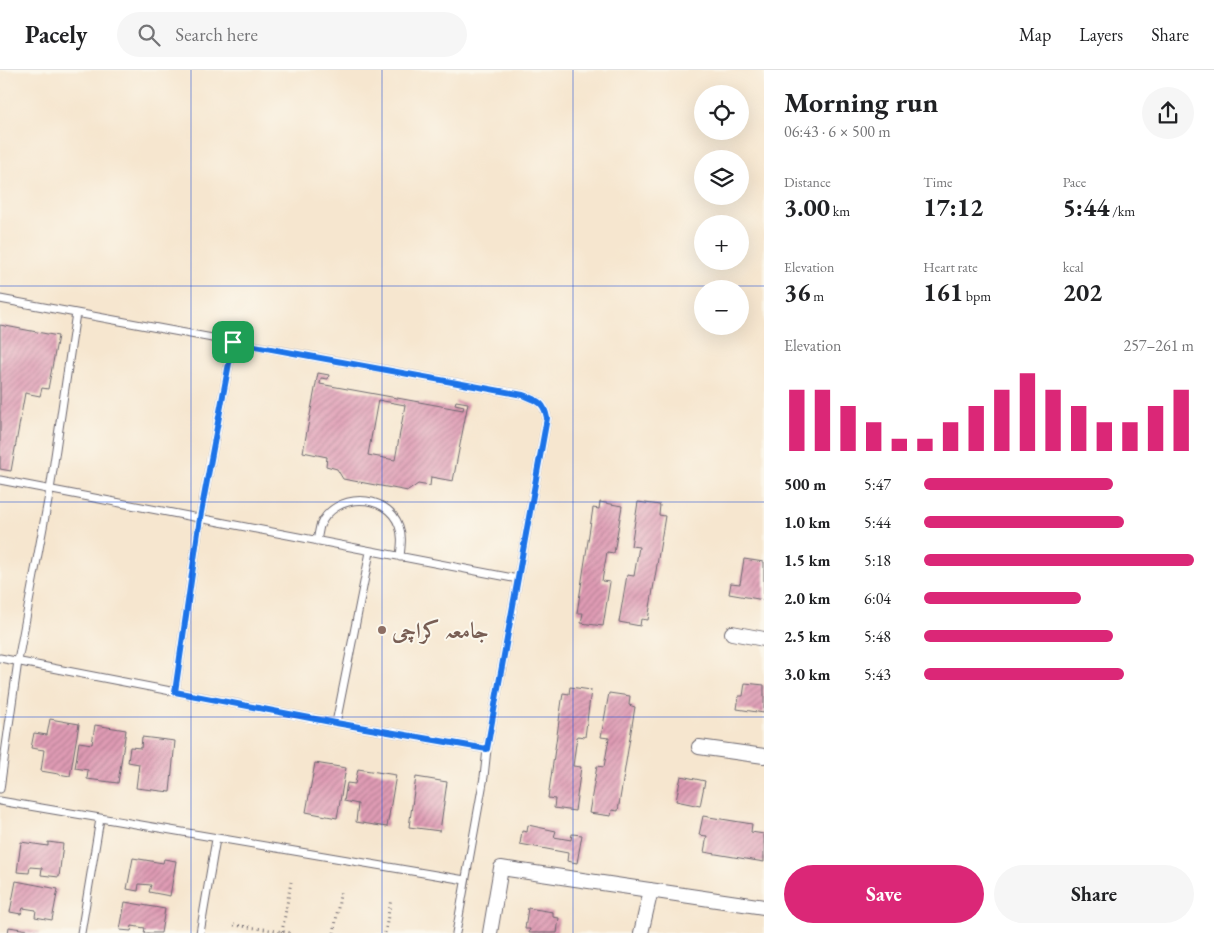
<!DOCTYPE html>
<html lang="en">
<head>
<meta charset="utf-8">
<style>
  :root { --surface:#fff; --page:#f6f6f6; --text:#202124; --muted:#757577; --line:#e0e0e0; --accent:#db2777 }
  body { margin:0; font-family:"EB Garamond",Amiri,serif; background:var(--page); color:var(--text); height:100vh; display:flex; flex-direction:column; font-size:19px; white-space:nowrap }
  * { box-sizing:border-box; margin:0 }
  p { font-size:16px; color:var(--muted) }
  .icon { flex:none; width:28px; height:28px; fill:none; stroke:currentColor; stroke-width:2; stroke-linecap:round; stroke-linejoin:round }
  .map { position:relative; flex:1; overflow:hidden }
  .details { display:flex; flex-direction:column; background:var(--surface); width:450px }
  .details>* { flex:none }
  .fabs { position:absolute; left:694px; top:15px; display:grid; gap:10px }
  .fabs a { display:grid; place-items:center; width:55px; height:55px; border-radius:50%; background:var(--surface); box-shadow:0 5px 20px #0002; font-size:25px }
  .pin { position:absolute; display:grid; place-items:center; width:42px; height:42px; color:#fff; margin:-21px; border-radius:10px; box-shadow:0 2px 8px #0006 }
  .round { display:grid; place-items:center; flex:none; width:52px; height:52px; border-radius:26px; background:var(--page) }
  .head { display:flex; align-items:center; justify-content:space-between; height:85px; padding:0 20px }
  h1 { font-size:28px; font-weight:700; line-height:38px }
  .metrics { display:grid; grid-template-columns:repeat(3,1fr); gap:8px; height:85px; padding:5px 20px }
  .metrics div { display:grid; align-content:center }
  .metrics b { font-size:25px; font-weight:700 }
  .metrics small { font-size:14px; font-weight:400 }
  .metrics p { font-size:14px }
  .chart { height:140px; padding:10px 20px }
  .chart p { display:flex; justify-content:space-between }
  .chart svg { width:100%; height:90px; margin-top:5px; stroke:var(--accent); stroke-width:6 }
  .button { display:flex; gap:10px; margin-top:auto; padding:10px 20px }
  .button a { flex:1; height:58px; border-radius:30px; background:var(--accent); color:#fff; font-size:20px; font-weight:700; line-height:58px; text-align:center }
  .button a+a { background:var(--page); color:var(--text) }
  ul { padding:0 20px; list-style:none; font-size:16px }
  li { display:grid; grid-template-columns:80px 60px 1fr; align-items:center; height:38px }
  li i { height:12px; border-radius:6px; background:var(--accent) }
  header { display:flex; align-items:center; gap:30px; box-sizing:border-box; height:70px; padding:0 25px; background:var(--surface); border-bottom:1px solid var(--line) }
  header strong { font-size:24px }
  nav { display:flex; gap:28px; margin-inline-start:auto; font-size:18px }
  .search { width:350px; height:45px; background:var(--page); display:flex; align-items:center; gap:12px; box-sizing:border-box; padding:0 18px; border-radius:28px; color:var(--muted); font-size:19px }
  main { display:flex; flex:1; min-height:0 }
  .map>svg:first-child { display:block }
  .building { fill:url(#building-hatch); fill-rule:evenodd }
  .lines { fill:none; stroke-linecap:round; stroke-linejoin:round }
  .service-casing { stroke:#6c676f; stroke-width:9 }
  .minor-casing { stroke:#6c676f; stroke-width:16 }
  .path { stroke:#6c676f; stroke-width:3; stroke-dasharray:1 4; stroke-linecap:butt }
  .service { stroke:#fff; stroke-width:7 }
  .minor { stroke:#fff; stroke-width:14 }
  .route-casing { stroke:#fff; stroke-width:10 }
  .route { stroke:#1a73e8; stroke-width:6 }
  .grid { fill:none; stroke:#1d4ed8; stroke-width:1; stroke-opacity:0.55 }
  .education-dot { fill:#8d6e63; stroke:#fbf7ec; stroke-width:2 }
  .labels { text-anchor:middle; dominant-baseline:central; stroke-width:4; stroke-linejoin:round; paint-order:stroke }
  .education-label { font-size:22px; font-weight:bold; fill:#785e54; stroke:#fbf7ec; text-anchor:start }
</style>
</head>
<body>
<header>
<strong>Pacely</strong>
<div class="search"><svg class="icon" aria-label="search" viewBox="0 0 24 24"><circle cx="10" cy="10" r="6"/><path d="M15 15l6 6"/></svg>Search here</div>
<nav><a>Map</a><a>Layers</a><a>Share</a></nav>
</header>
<main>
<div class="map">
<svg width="764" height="863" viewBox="0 0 764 863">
  <defs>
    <pattern id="building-hatch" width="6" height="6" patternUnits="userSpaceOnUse" patternTransform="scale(1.25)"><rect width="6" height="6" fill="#df9bb4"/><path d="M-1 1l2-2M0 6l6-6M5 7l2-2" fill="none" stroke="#b47e94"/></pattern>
  </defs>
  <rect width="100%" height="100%" fill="#fbf7ec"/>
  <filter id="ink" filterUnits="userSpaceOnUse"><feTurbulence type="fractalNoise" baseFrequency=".02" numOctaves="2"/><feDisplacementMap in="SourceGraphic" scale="10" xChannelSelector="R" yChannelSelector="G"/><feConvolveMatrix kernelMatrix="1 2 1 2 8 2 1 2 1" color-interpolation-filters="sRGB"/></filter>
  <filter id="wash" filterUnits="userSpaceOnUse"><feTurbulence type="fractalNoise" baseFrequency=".0096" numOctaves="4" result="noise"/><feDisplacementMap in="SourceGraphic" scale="20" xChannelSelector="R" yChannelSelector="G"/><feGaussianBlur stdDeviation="1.12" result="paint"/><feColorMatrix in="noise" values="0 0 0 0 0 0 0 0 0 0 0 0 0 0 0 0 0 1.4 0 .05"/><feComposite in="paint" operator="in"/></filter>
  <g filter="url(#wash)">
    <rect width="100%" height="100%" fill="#f6e6cf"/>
    <g id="blocks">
      <path class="building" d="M0 255 58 266 48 319 42 318 40 326 25 323 11 401 0 399Z
        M318 303 329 305 328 309 321 308 320 314 463 340 464 336 455 334 456 331 468 333 453 411 431 407 430 416 418 414 408 421 343 409 337 399 326 396 327 387 303 382ZM378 330 405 335 395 390 368 385Z
        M600 432 622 436 614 483 607 482 602 511 610 512 603 556 581 553 583 543H577L593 438 599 439Z
        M638 432 660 435 659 445 665 446 648 550 641 549 640 556 619 552 627 505 634 506 639 477 631 476Z
        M744 489 764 492V530L729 524 731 513 740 514Z
        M745 613 764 615V643L737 639 739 626H743Z
        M570 617 591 620 585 667 577 666 573 696 581 697 575 741 554 738 555 729 548 728 563 623 569 624Z
        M609 623 630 626 629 635 635 637 618 741 612 740 611 746 589 743 597 696 604 697 609 668 601 667Z
        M50 649 79 654 70 706 41 701 44 680 31 678 34 663 47 665Z
        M95 655 126 660 118 713 87 709 88 700 75 698 79 672 92 674Z
        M142 667 175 671 170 722 136 718 139 694 128 692 130 677 141 678Z
        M315 693 346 698 337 748 306 742Z
        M358 699 396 705 387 757 356 752 358 734 344 731 347 713 355 714Z
        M681 706 705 711 700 736 676 731Z
        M416 707 447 712 440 761 409 757Z
        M703 746 752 754 751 762 764 764V792L704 782 707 766 699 765Z
        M528 755 556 761 554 767 571 770 572 764 582 765 577 793 567 791 568 783 520 774 522 761 527 762Z
        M21 772 48 776V772L63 774 59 807 41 805 42 798 30 797 29 803 17 802Z
        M133 788 163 793 164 789 176 791 170 826 149 822 151 815 139 814 138 821 127 819Z
        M16 811 58 819 52 850 35 847 36 840 23 838 21 844 10 842Z
        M125 832 165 839 161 863H144L145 858 132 856 131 861 120 860Z
        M528 838 553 842V847L559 848 557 863H529L530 859H525Z
        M9 857 40 862V863H8Z"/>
    </g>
  </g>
  <g filter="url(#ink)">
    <use href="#blocks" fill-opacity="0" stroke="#6c676f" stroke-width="1"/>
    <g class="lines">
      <defs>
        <path id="service" d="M0 229 523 325C538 331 544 332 547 348L487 679
          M0 410 518 509
          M317 471C318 466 319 460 320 456 334 422 387 422 399 456 403 467 401 476 400 487
          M370 482 336 653 487 679 484 707 456 863
          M0 588 336 653
          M175 622 200 448 233 272
          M0 719 18 591 50 420 76 243
          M0 731 465 810
          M81 863 100 749
          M200 863 216 769"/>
        <path id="minor" d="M732 563 764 569
          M699 677 764 686
          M490 863 501 798 764 837
          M641 863 651 820"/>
      </defs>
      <use href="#service" class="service-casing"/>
      <use href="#minor" class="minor-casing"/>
      <path class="path" d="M234 855 292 863
        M282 862 291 812
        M334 863 341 819
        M385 863 391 829"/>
      <use href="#service" class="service"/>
      <use href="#minor" class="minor"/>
    </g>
  </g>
  <g class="lines" filter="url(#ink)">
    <defs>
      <path id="route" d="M233 272 523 325C538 331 544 332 547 348L487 679 336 653 175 622 200 448Z"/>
    </defs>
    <use href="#route" class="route-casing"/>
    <use href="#route" class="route"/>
  </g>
  <path class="grid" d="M191 0V863M382 0V863M573 0V863M0 216H764M0 432H764M0 647H764"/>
  <circle class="education-dot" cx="382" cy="560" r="5"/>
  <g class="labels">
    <g class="education-label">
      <text x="392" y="560">جامعہ کراچی</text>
    </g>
  </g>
</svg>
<div class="fabs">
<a><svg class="icon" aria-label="locate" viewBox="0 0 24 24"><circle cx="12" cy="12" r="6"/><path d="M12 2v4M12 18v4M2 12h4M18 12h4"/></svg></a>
<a><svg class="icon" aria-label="layers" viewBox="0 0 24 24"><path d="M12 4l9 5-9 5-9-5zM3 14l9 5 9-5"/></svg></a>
<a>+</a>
<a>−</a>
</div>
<div class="pin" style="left:233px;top:272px;background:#1e9e55"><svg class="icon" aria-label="arrive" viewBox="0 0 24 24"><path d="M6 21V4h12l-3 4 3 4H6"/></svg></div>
</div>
<section class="details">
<div class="head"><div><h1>Morning run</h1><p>06:43 · 6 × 500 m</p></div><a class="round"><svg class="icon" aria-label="share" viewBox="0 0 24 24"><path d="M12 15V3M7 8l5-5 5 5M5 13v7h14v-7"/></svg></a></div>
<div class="metrics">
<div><p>Distance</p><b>3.00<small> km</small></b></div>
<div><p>Time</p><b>17:12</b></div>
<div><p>Pace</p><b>5:44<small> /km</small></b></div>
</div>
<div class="metrics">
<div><p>Elevation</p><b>36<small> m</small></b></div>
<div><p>Heart rate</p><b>161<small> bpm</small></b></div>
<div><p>kcal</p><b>202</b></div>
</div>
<div class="chart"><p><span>Elevation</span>257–261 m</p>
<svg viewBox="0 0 160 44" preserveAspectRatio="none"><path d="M5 44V14M15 44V14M25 44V22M35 44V30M45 44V38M55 44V38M65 44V30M75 44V22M85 44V14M95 44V6M105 44V14M115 44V22M125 44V30M135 44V30M145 44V22M155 44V14"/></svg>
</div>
<ul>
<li><b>500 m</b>5:47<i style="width:70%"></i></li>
<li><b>1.0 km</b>5:44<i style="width:74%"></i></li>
<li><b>1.5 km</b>5:18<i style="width:100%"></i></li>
<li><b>2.0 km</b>6:04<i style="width:58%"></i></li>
<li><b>2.5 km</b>5:48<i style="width:70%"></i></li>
<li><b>3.0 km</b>5:43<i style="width:74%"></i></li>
</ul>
<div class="button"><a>Save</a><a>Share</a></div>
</section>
</main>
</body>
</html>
